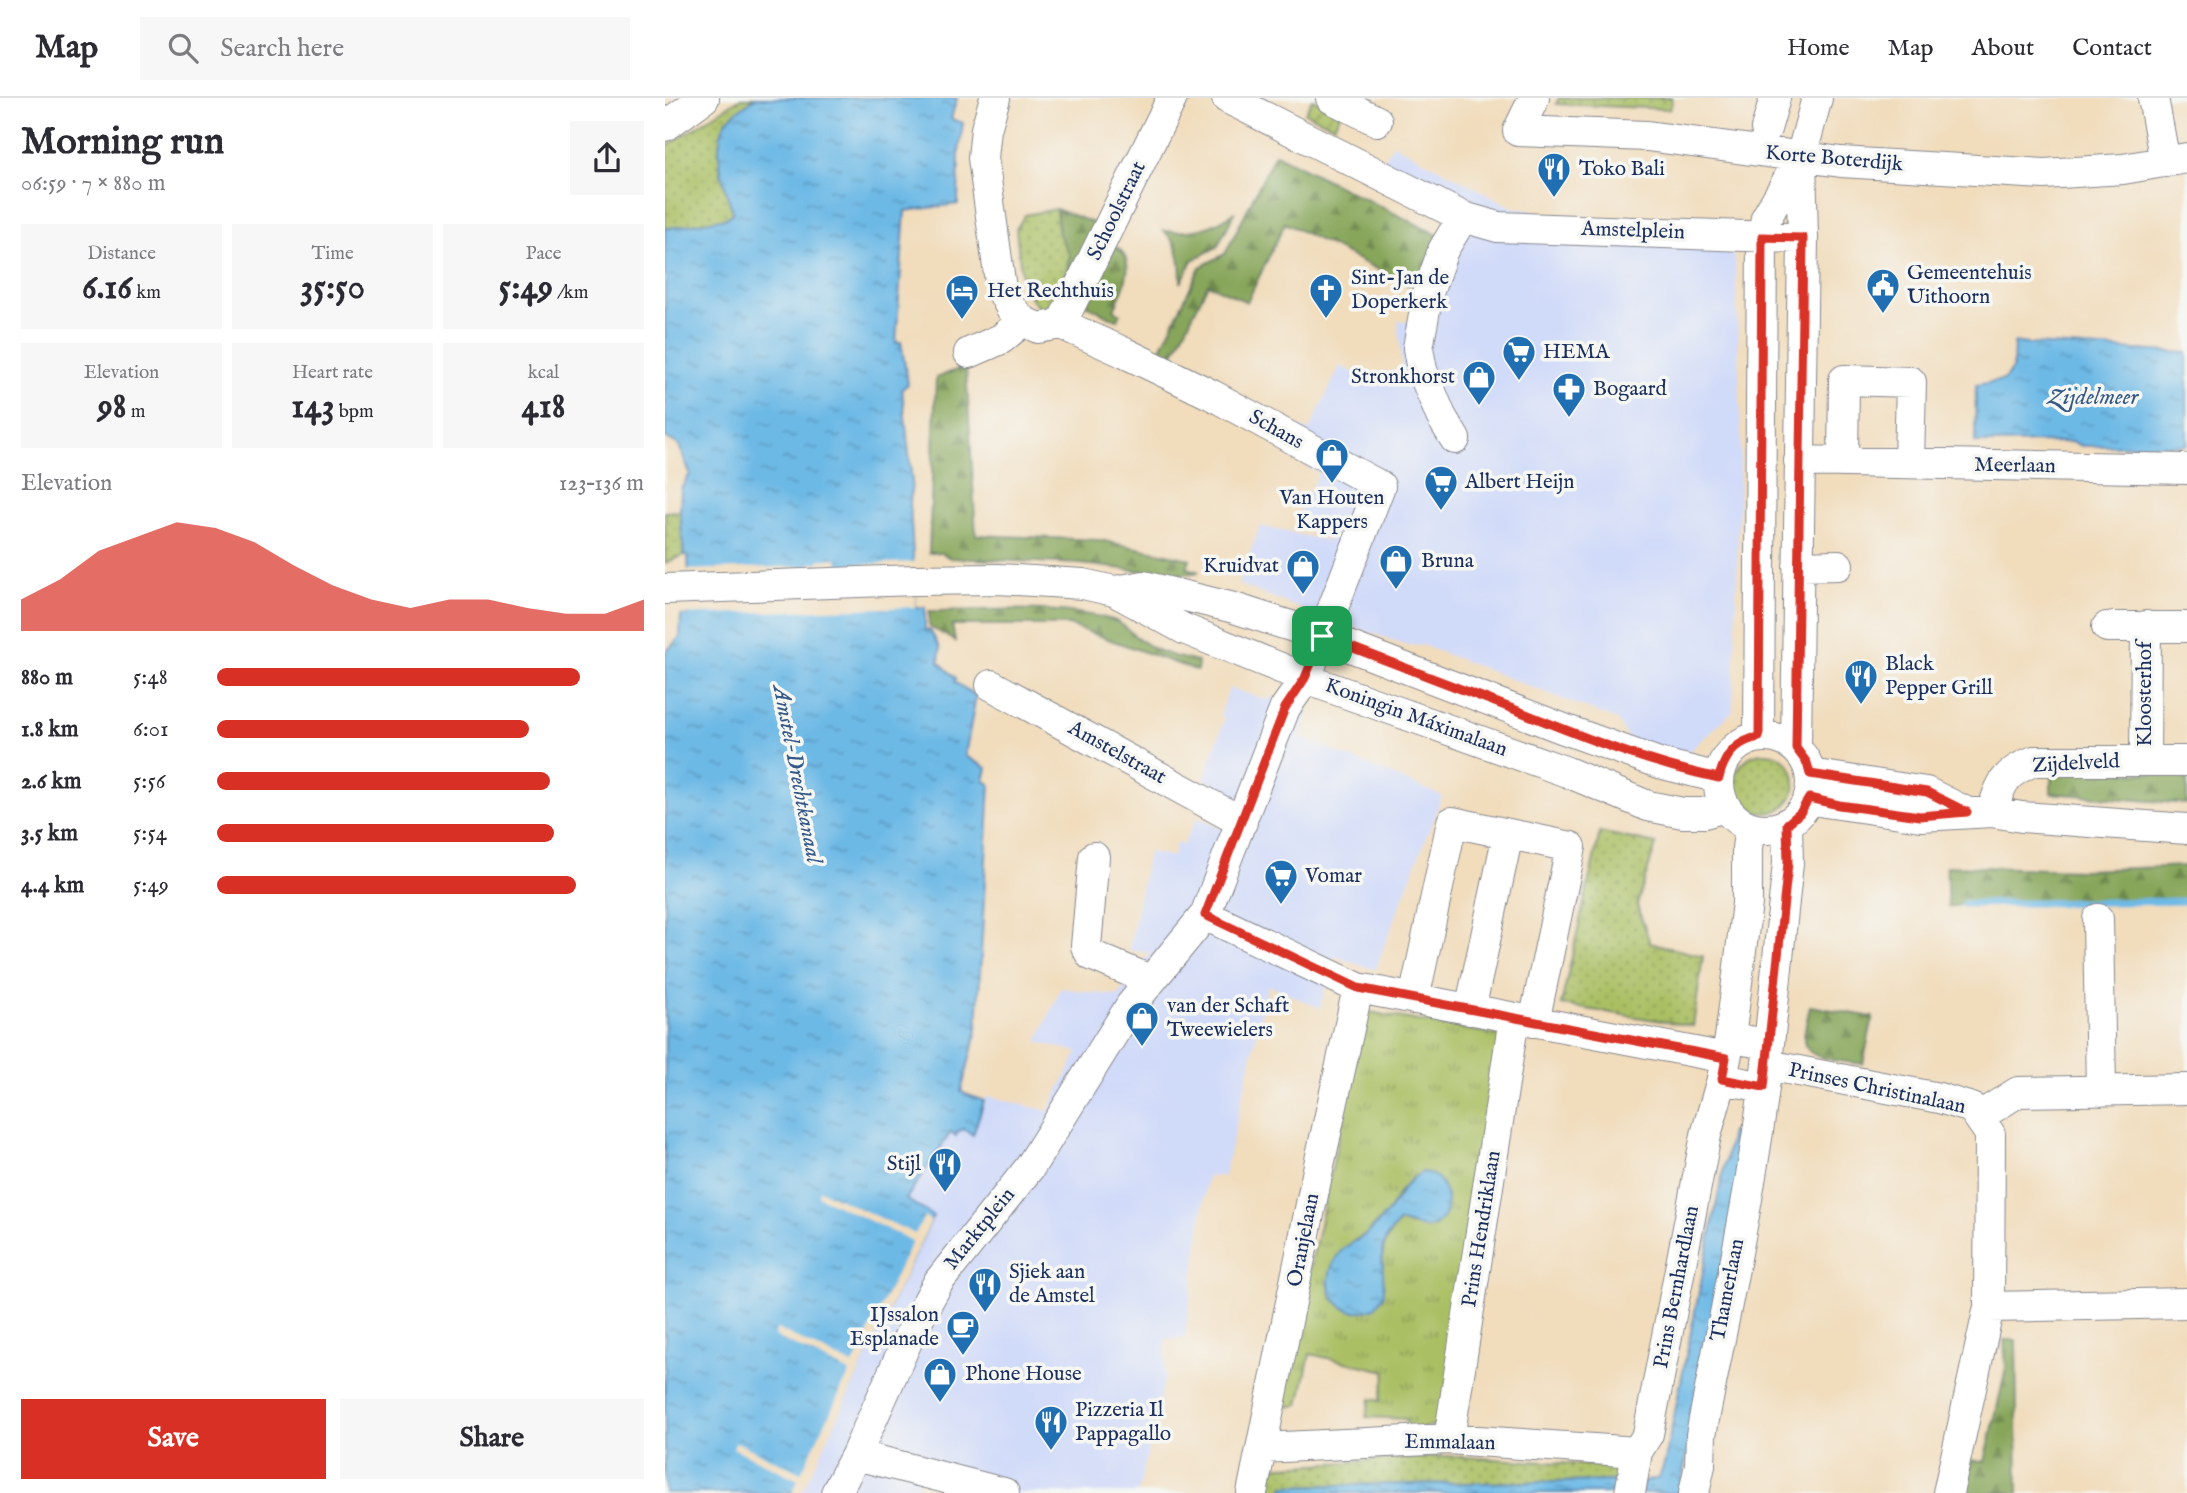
<!DOCTYPE html>
<html lang="en">
<head>
<meta charset="utf-8">
<style>
  :root { --surface:#fff; --page:#f7f7f7; --text:#2b2b33; --muted:#7c7c81; --line:#e1e1e2; --accent:#d93025 }
  body { margin:0; font-family:"IM FELL English",serif; background:var(--page); color:var(--text); height:100vh; display:flex; flex-direction:column; font-size:26px; white-space:nowrap }
  * { box-sizing:border-box; margin:0 }
  p { font-size:23px; color:var(--muted) }
  .icon { flex:none; width:38px; height:38px; fill:none; stroke:currentColor; stroke-width:2; stroke-linecap:round; stroke-linejoin:round }
  .map { position:relative; flex:1; overflow:hidden }
  .sheet { display:flex; flex-direction:column; background:var(--surface); width:665px }
  .sheet>* { flex:none }
  .pin { position:absolute; display:grid; place-items:center; width:60px; height:60px; color:#fff; margin:-30px; border-radius:14px; box-shadow:0 4px 10px #0006 }
  .round { display:grid; place-items:center; flex:none; width:74px; height:74px; border-radius:0px; background:var(--page) }
  .head { display:flex; align-items:center; justify-content:space-between; height:119px; padding:0 21px }
  h1 { font-size:38px; font-weight:700; line-height:52px }
  .metrics { display:grid; grid-template-columns:repeat(3,1fr); gap:10px; height:119px; padding:7px 21px }
  .metrics div { display:grid; align-content:center; border-radius:0px; background:var(--page); text-align:center }
  .metrics b { font-size:35px; font-weight:700 }
  .metrics small { font-size:19px; font-weight:400 }
  .metrics p { font-size:19px }
  .chart { height:196px; padding:14px 21px }
  .chart p { display:flex; justify-content:space-between }
  .chart svg { width:100%; height:126px; margin-top:7px; fill:var(--accent); opacity:.7 }
  .action { display:flex; gap:14px; margin-top:auto; padding:14px 21px }
  .action a { flex:1; height:80px; border-radius:0px; background:var(--accent); color:#fff; font-size:28px; font-weight:700; line-height:80px; text-align:center }
  .action a+a { background:var(--page); color:var(--text) }
  ul { padding:0 21px; list-style:none; font-size:23px }
  li { display:grid; grid-template-columns:112px 84px 1fr; align-items:center; height:52px }
  li i { height:18px; border-radius:9px; background:var(--accent) }
  header { display:flex; align-items:center; gap:42px; box-sizing:border-box; height:98px; padding:0 35px; background:var(--surface); border-bottom:2px solid var(--line) }
  header strong { font-size:33px }
  nav { display:flex; gap:38px; margin-inline-start:auto; font-size:24px }
  .search { width:490px; height:63px; background:var(--page); display:flex; align-items:center; gap:18px; box-sizing:border-box; padding:0 24px; border-radius:0px; color:var(--muted); font-size:26px }
  main { display:flex; flex:1; min-height:0 }
  .map>svg:first-child { display:block }
  .built { fill:#d0daf9 }
  .grass { fill:url(#grass-dots); stroke:#627761; stroke-width:2 }
  .forest { fill:url(#forest-firs); stroke:#516a5c; stroke-width:2 }
  .park { fill:url(#park-tufts); stroke:#627761; stroke-width:2; fill-rule:evenodd }
  .garden { fill:url(#garden-furrows); stroke:#627761; stroke-width:2 }
  .water { fill:url(#water-ripples); stroke:#4474a2; stroke-width:2 }
  .pier { fill:#f1dcbb }
  .lines { fill:none; stroke-linecap:round; stroke-linejoin:round }
  .stream { stroke:#6db9e6; stroke-width:7 }
  .minor-casing { stroke:#86868c; stroke-width:32 }
  .minor { stroke:#fff; stroke-width:30 }
  .route-casing { stroke:#fff; stroke-width:14 }
  .route { stroke:#d93025; stroke-width:9 }
  .labels { text-anchor:middle; dominant-baseline:central; stroke-width:7; stroke-linejoin:round; paint-order:stroke }
  .street-label { font-size:21px; fill:#1b2f5e; stroke:#f6f6f2 }
  .poi-label { font-size:21px; fill:#1b2f5e; stroke:#f6f6f2; text-anchor:start }
  .water-label { font-size:23px; font-style:italic; fill:#345887; stroke:#f6f6f2 }
</style>
</head>
<body>
<header>
<strong>Map</strong>
<div class="search"><svg class="icon" aria-label="search" viewBox="0 0 24 24"><circle cx="10" cy="10" r="6"/><path d="M15 15l6 6"/></svg>Search here</div>
<nav><a>Home</a><a>Map</a><a>About</a><a>Contact</a></nav>
</header>
<main>
<section class="sheet">
<div class="head"><div><h1>Morning run</h1><p>06:59 · 7 × 880 m</p></div><a class="round"><svg class="icon" aria-label="share" viewBox="0 0 24 24"><path d="M12 15V3M7 8l5-5 5 5M5 13v7h14v-7"/></svg></a></div>
<div class="metrics">
<div><p>Distance</p><b>6.16<small> km</small></b></div>
<div><p>Time</p><b>35:50</b></div>
<div><p>Pace</p><b>5:49<small> /km</small></b></div>
</div>
<div class="metrics">
<div><p>Elevation</p><b>98<small> m</small></b></div>
<div><p>Heart rate</p><b>143<small> bpm</small></b></div>
<div><p>kcal</p><b>418</b></div>
</div>
<div class="chart"><p><span>Elevation</span>123–136 m</p>
<svg viewBox="0 0 160 44" preserveAspectRatio="none"><path d="M0 44V33L10 26L20 16L30 11L40 6L50 8L60 13L70 21L80 28L90 33L100 36L110 33L120 33L130 36L140 38L150 38L160 33V44z"/></svg>
</div>
<ul>
<li><b>880 m</b>5:48<i style="width:85%"></i></li>
<li><b>1.8 km</b>6:01<i style="width:73%"></i></li>
<li><b>2.6 km</b>5:56<i style="width:78%"></i></li>
<li><b>3.5 km</b>5:54<i style="width:79%"></i></li>
<li><b>4.4 km</b>5:49<i style="width:84%"></i></li>
</ul>
<div class="action"><a>Save</a><a>Share</a></div>
</section>
<div class="map">
<svg width="1522" height="1395" viewBox="0 0 1522 1395">
  <defs>
    <pattern id="grass-dots" width="8" height="8" patternUnits="userSpaceOnUse" patternTransform="scale(1.75)"><rect width="8" height="8" fill="#aabf64"/><path d="M2 2h.1M6 6h.1" fill="none" stroke="#8a9c56" stroke-width="1.8" stroke-linecap="round"/></pattern>
    <pattern id="forest-firs" width="22" height="20" patternUnits="userSpaceOnUse" patternTransform="scale(1.75)"><rect width="22" height="20" fill="#87a65a"/><path d="M5 1l3.5 6h-7zM16 11l3.5 6h-7z" fill="#6e884e"/></pattern>
    <pattern id="park-tufts" width="24" height="20" patternUnits="userSpaceOnUse" patternTransform="scale(1.75)"><rect width="24" height="20" fill="#aabf64"/><path d="M3 7l-1-3M5 7V3M7 7l1-3M15 17l-1-3M17 17v-4M19 17l1-3" fill="none" stroke="#8a9c56"/></pattern>
    <pattern id="garden-furrows" width="10" height="10" patternUnits="userSpaceOnUse" patternTransform="scale(1.75)"><rect width="10" height="10" fill="#aabf64"/><path d="M-1 1l2-2M0 10L10 0M9 11l2-2" fill="none" stroke="#8a9c56"/></pattern>
    <pattern id="water-ripples" width="26" height="14" patternUnits="userSpaceOnUse" patternTransform="scale(1.75)"><rect width="26" height="14" fill="#6db9e6"/><path d="M2 4q2-2 4 0t4 0M15 11q2-2 4 0t4 0" fill="none" stroke="#5997be"/></pattern>
  </defs>
  <rect width="100%" height="100%" fill="#f6f6f2"/>
  <filter id="ink" filterUnits="userSpaceOnUse"><feTurbulence type="fractalNoise" baseFrequency=".0143" numOctaves="2"/><feDisplacementMap in="SourceGraphic" scale="14" xChannelSelector="R" yChannelSelector="G"/><feConvolveMatrix kernelMatrix="1 2 1 2 8 2 1 2 1" color-interpolation-filters="sRGB"/></filter>
  <filter id="wash" filterUnits="userSpaceOnUse"><feTurbulence type="fractalNoise" baseFrequency=".00686" numOctaves="4" result="noise"/><feDisplacementMap in="SourceGraphic" scale="28" xChannelSelector="R" yChannelSelector="G"/><feGaussianBlur stdDeviation="1.57" result="paint"/><feColorMatrix in="noise" values="0 0 0 0 0 0 0 0 0 0 0 0 0 0 0 0 0 1.4 0 .05"/><feComposite in="paint" operator="in"/></filter>
  <g filter="url(#wash)">
    <rect width="100%" height="100%" fill="#f1dcbb"/>
    <path class="built" d="M728 46 847 109 1070 157 1076 334 1068 613 1012 665 969 651 952 622 757 547H742L639 512 573 486 595 428 664 443 668 431 631 421 654 375 621 356 635 329 644 333 675 268 715 286 720 275 737 271 733 223 758 225 798 119 712 74Z
      M564 590 603 602 604 599 644 614 635 639 777 698 710 872 669 858 655 910 603 887 559 1078 542 1079 520 1240 501 1241 500 1280 473 1395H339L256 1374 251 1395H133L258 1111 241 1101 286 1034 299 1031 308 1037 322 998 383 1013 413 954 372 944 396 890 453 898 485 855 464 852 483 754 508 759 511 744 518 747 532 719 558 732 573 699 539 681 560 620 555 618Z"/>
    <path class="grass" d="M76 0H90L61 23 55 73 68 115 62 120 0 131V49Z
      M894 0H1008L1005 11 891 6Z
      M391 111 394 136 406 158 400 178 405 182C399 197 391 207 375 211L363 196 357 181 351 131 360 117Z
      M15 413 19 457 0 465V414Z
      M1070 685a30 30 0 1 1 60 0a30 30 0 1 1-60 0Z
      M935 734 991 746 972 807 985 845 1038 858 1028 928 896 907Z
      M783 1358 956 1369 954 1383 618 1388V1395H596L602 1369Z"/>
    <path class="forest" d="M610 56 775 138 754 192 620 125 582 204 543 186 508 257 543 274 539 282 492 259 535 169 560 156Z
      M391 111 434 127 405 182 400 178 405 158 394 136Z
      M570 114 552 149 527 162 516 185C516 165 515 147 499 133 527 135 547 131 570 114Z
      M449 148C474 160 458 193 449 211L455 216 452 222 421 207Z
      M301 268 311 437 434 442 525 461 522 470 534 474 512 477 416 466 285 460 277 455H264L271 280Z
      M264 513C322 513 392 506 448 522 459 525 468 538 478 544 493 555 515 560 533 564L532 573 404 527H287L290 543 264 528Z
      M1386 673 1522 676V706L1386 695Z
      M1281 768 1418 772 1522 768V803L1299 806 1283 809Z
      M1145 908 1208 919 1198 966C1182 963 1140 964 1139 942 1139 931 1143 919 1145 908Z
      M1339 1242H1351L1353 1395H1300L1307 1362 1320 1364 1341 1270Z"/>
    <path class="park" d="M704 914 838 938 778 1325 742 1334 741 1321 701 1319 705 1301 715 1303 721 1273 645 1256 634 1307 615 1310 700 918ZM757 1074 782 1098 780 1112 771 1127 748 1128 734 1124C722 1138 716 1148 718 1168L679 1210 667 1200 663 1185 688 1143 700 1137 723 1114 735 1093 745 1082Z"/>
    <path class="garden" d="M647 1 676 15 669 28 640 15Z"/>
    <path class="water" d="M90 0H292L286 21 298 25 294 54 293 106 240 113 231 245 236 244 243 286 237 291 247 383 245 406 251 509H260V532H265L275 550 274 564 291 580 290 584 311 598 300 658 322 670 319 683 325 686 312 932 296 994 319 1003 308 1037 299 1031 292 1034 291 1038 286 1034 241 1101 268 1118 135 1395H0V555L15 539 16 517 26 516 23 458 19 457 15 413 16 391 25 376 14 347 0 339V131L62 120 68 115C60 88 46 53 60 26 65 16 81 7 90 0Z
      M1349 245 1522 255V347L1417 348 1408 344 1310 345 1311 287 1339 282 1348 269Z
      M1066 1034 1086 1038 1014 1395H976L978 1384 994 1380 1000 1363Z
      M757 1074C789 1077 789 1127 762 1130 753 1130 743 1125 734 1124L722 1138 717 1153 719 1196 710 1210C697 1214 685 1216 674 1206 658 1192 663 1169 676 1153 683 1146 691 1143 699 1138 707 1132 716 1122 722 1115 738 1097 733 1089 757 1074Z
      M954 1383 951 1395H618V1388Z"/>
    <path class="pier" d="M172 460 173 467 250 464 251 509 12 517 15 514 22 513 20 472 145 468V465H153L154 462Z
      M155 1092 250 1136 259 1119 266 1123 137 1395H127L133 1382 68 1350 71 1344 136 1375 185 1274 109 1238 112 1231 188 1267 247 1143 153 1098Z"/>
    <g class="lines">
      <path class="stream" d="M1299 806 1522 803"/>
    </g>
  </g>
  <g filter="url(#ink)">
    <g class="lines">
      <defs>
        <path id="minor" d="M562 0 798 119 833 129 1138 140
          M666 0 712 23
          M869 0 853 33 982 38 1176 64 1379 76 1458 71 1522 60
          M1488 0 1500 64
          M0 28 39 0
          M1101 31 1110 0
          M396 226 507 0
          M304 255 336 241 358 223
          M790 341 776 318 757 272 753 250 763 195 778 152 798 119
          M1134 363 1522 371
          M1178 363 1179 282 1246 284 1244 365
          M1133 468 1173 467
          M0 491 250 482 333 481 418 486 449 493 519 531 655 586 902 674 983 708 1018 715H1039L1060 709
          M450 493 479 488 569 510 657 538 899 631 994 665 1054 680
          M1442 529H1522
          M326 587 577 724
          M1054 685a46 46 0 1 1 92 0a46 46 0 1 1-92 0Z
          M1094 639 1097 139 1101 120 1136 59 1152 0
          M1131 650 1138 140 1136 60
          M1480 663 1481 528
          M1145 676 1261 694 1301 714
          M1144 700 1160 704 1256 718 1327 714 1357 719 1522 731
          M1327 714C1336 685 1339 675 1369 663H1522
          M429 759 421 848 426 857 485 882
          M540 817 693 890 1061 960
          M1433 821 1436 993
          M749 901 787 724 906 749 869 924
          M805 912 843 736
          M1065 940 1082 805V750L1085 729
          M1104 946 1123 765 1122 726
          M1102 967 1274 1000 1307 1010 1325 1036 1324 1209 1283 1395
          M1315 1018 1353 994 1522 991
          M1324 1209 1522 1205
          M784 1341 849 920
          M597 1350 784 1341 972 1354
          M191 1357 339 1395
          M171 1395 191 1357 248 1230 274 1183 365 1069 466 907 540 817 620 610 641 580 715 388 547 297 460 255 396 226 373 230 358 223 346 210 336 191 318 60 321 31 330 0
          M587 1395 654 1067 693 890
          M965 1395 972 1354 983 1336 1041 1037 1057 981
          M1029 1395 1035 1367 1036 1337C1061 1207 1091 1077 1104 946L1065 940 1057 981 1099 989"/>
      </defs>
      <use href="#minor" class="minor-casing"/>
      <use href="#minor" class="minor"/>
    </g>
  </g>
  <g class="lines" filter="url(#ink)">
    <defs>
      <path id="route" d="M1097 139 1138 140 1131 650 1142 665 1145 676 1262 694 1302 714 1255 718 1174 707 1144 700 1135 715 1122 726 1123 765 1099 989 1057 981 1061 960 693 890 540 817 620 610 640 580 657 538C724 563 790 589 856 614 920 640 986 666 1054 680 1059 658 1071 643 1094 639Z"/>
    </defs>
    <use href="#route" class="route-casing"/>
    <use href="#route" class="route"/>
  </g>
  <defs>
    <symbol id="restaurant-pin" viewBox="-11 -11 22 30"><path d="M0 17L-7.5 6A9.5 9.5 0 1 1 7.5 6Z" fill="#1f6fb2" stroke="#f6f6f2"/><path d="M-5-6h1v4h1v-4h1v4h1v-4h1v5L-1.5 .5V6h-2V.5L-5-1ZM5-6V6H3V1.5H1.5Q1.5-4 5-6Z" fill="#fff"/></symbol>
    <symbol id="civic-pin" viewBox="-11 -11 22 30"><path d="M0 17L-7.5 6A9.5 9.5 0 1 1 7.5 6Z" fill="#1f6fb2" stroke="#f6f6f2"/><path d="M-.6-6.5H3V-4.5H.6V-3L4-1V1h2V6H-6V1h2V-1L-.6-3ZM-1.2 2.5V6h2.4V2.5Z" fill="#fff"/></symbol>
    <symbol id="church-pin" viewBox="-11 -11 22 30"><path d="M0 17L-7.5 6A9.5 9.5 0 1 1 7.5 6Z" fill="#1f6fb2" stroke="#f6f6f2"/><path d="M-1.2-6h2.4v3.5h3.3v2.4h-3.3V6h-2.4V-.1h-3.3v-2.4h3.3Z" fill="#fff"/></symbol>
    <symbol id="hotel-pin" viewBox="-11 -11 22 30"><path d="M0 17L-7.5 6A9.5 9.5 0 1 1 7.5 6Z" fill="#1f6fb2" stroke="#f6f6f2"/><path d="M-6-4.5h1.5V1H6V5H4.5V3h-9V5H-6ZM-4 0a1.8 1.8 0 1 1 3.6 0ZM.5 0V-2.5h3Q6-2.5 6 0Z" fill="#fff"/></symbol>
    <symbol id="supermarket-pin" viewBox="-11 -11 22 30"><path d="M0 17L-7.5 6A9.5 9.5 0 1 1 7.5 6Z" fill="#1f6fb2" stroke="#f6f6f2"/><path d="M-6-5.5h2.5l.6 2H6L4.5 2H-2.5L-4.4-4H-6ZM-1.5 3.2a1.3 1.3 0 1 0 .1 0ZM3 3.2a1.3 1.3 0 1 0 .1 0Z" fill="#fff"/></symbol>
    <symbol id="shop-pin" viewBox="-11 -11 22 30"><path d="M0 17L-7.5 6A9.5 9.5 0 1 1 7.5 6Z" fill="#1f6fb2" stroke="#f6f6f2"/><path d="M-5-2.5h2.3a2.7 3.5 0 0 1 5.4 0H5L5.5 6h-11ZM-1.5-2.5h3a1.5 2.3 0 0 0-3 0Z" fill="#fff"/></symbol>
    <symbol id="pharmacy-pin" viewBox="-11 -11 22 30"><path d="M0 17L-7.5 6A9.5 9.5 0 1 1 7.5 6Z" fill="#1f6fb2" stroke="#f6f6f2"/><path d="M-2-6h4v4h4v4h-4v4h-4v-4h-4v-4h4Z" fill="#fff"/></symbol>
    <symbol id="cafe-pin" viewBox="-11 -11 22 30"><path d="M0 17L-7.5 6A9.5 9.5 0 1 1 7.5 6Z" fill="#1f6fb2" stroke="#f6f6f2"/><path d="M-5.5-4.5H6V0H3Q3 3.5 0 3.5H-2.5Q-5.5 3.5-5.5 0ZM3-3.2v2h1.7v-2ZM-6 4.5H4V6H-6Z" fill="#fff"/></symbol>
  </defs>
  <g fill-rule="evenodd">
    <use href="#restaurant-pin" x="870" y="52" width="38" height="52"/>
    <use href="#civic-pin" x="1199" y="168" width="38" height="52"/>
    <use href="#church-pin" x="642" y="173" width="38" height="52"/>
    <use href="#hotel-pin" x="278" y="174" width="38" height="52"/>
    <use href="#supermarket-pin" x="835" y="235" width="38" height="52"/>
    <use href="#shop-pin" x="795" y="260" width="38" height="52"/>
    <use href="#pharmacy-pin" x="885" y="272" width="38" height="52"/>
    <use href="#shop-pin" x="648" y="338" width="38" height="52"/>
    <use href="#supermarket-pin" x="757" y="365" width="38" height="52"/>
    <use href="#shop-pin" x="712" y="444" width="38" height="52"/>
    <use href="#shop-pin" x="619" y="449" width="38" height="52"/>
    <use href="#restaurant-pin" x="1177" y="559" width="38" height="52"/>
    <use href="#supermarket-pin" x="597" y="759" width="38" height="52"/>
    <use href="#shop-pin" x="458" y="901" width="38" height="52"/>
    <use href="#restaurant-pin" x="261" y="1047" width="38" height="52"/>
    <use href="#restaurant-pin" x="301" y="1167" width="38" height="52"/>
    <use href="#cafe-pin" x="279" y="1210" width="38" height="52"/>
    <use href="#shop-pin" x="256" y="1257" width="38" height="52"/>
    <use href="#restaurant-pin" x="367" y="1305" width="38" height="52"/>
  </g>
  <g class="labels">
    <g class="street-label">
      <text transform="translate(1169 61) rotate(5)">Korte Boterdijk</text>
      <text transform="translate(452 113) rotate(-64)">Schoolstraat</text>
      <text transform="translate(968 133) rotate(2)">Amstelplein</text>
      <text transform="translate(611 332) rotate(29)">Schans</text>
      <text transform="translate(1350 368) rotate(1)">Meerlaan</text>
      <text transform="translate(1480 596) rotate(-90)">Kloosterhof</text>
      <text transform="translate(751 620) rotate(20)">Koningin Máximalaan</text>
      <text transform="translate(452 655) rotate(29)">Amstelstraat</text>
      <text transform="translate(1411 666) rotate(-3)">Zijdelveld</text>
      <text transform="translate(1212 991) rotate(12)">Prinses Christinalaan</text>
      <text transform="translate(315 1131) rotate(-51)">Marktplein</text>
      <text transform="translate(817 1131) rotate(-81)">Prins Hendriklaan</text>
      <text transform="translate(639 1142) rotate(-79)">Oranjelaan</text>
      <text transform="translate(1012 1189) rotate(-79)">Prins Bernhardlaan</text>
      <text transform="translate(1063 1192) rotate(-79)">Thamerlaan</text>
      <text transform="translate(785 1345) rotate(1)">Emmalaan</text>
    </g>
    <g class="poi-label">
      <text x="914" y="71">Toko Bali</text>
      <text x="1242" y="175">Gemeentehuis<tspan x="1242" dy="24">Uithoorn</tspan></text>
      <text x="686" y="180">Sint-Jan de<tspan x="686" dy="24">Doperkerk</tspan></text>
      <text x="322" y="193">Het Rechthuis</text>
      <text x="878" y="254">HEMA</text>
      <text x="790" y="279" text-anchor="end">Stronkhorst</text>
      <text x="928" y="291">Bogaard</text>
      <text x="800" y="384">Albert Heijn</text>
      <text x="667" y="400" text-anchor="middle">Van Houten<tspan x="667" dy="24">Kappers</tspan></text>
      <text x="756" y="463">Bruna</text>
      <text x="614" y="468" text-anchor="end">Kruidvat</text>
      <text x="1220" y="566">Black<tspan x="1220" dy="24">Pepper Grill</tspan></text>
      <text x="640" y="778">Vomar</text>
      <text x="502" y="908">van der Schaft<tspan x="502" dy="24">Tweewielers</tspan></text>
      <text x="256" y="1066" text-anchor="end">Stijl</text>
      <text x="344" y="1174">Sjiek aan<tspan x="344" dy="24">de Amstel</tspan></text>
      <text x="274" y="1217" text-anchor="end">IJssalon<tspan x="274" dy="24">Esplanade</tspan></text>
      <text x="300" y="1276">Phone House</text>
      <text x="410" y="1312">Pizzeria Il<tspan x="410" dy="24">Pappagallo</tspan></text>
    </g>
    <g class="water-label">
      <text x="1428" y="299">Zijdelmeer</text>
      <text transform="translate(132 676) rotate(79)">Amstel-Drechtkanaal</text>
    </g>
  </g>
</svg>
<div class="pin" style="left:657px;top:538px;background:#1e9e55"><svg class="icon" aria-label="arrive" viewBox="0 0 24 24"><path d="M6 21V4h12l-3 4 3 4H6"/></svg></div>
</div>
</main>
</body>
</html>
